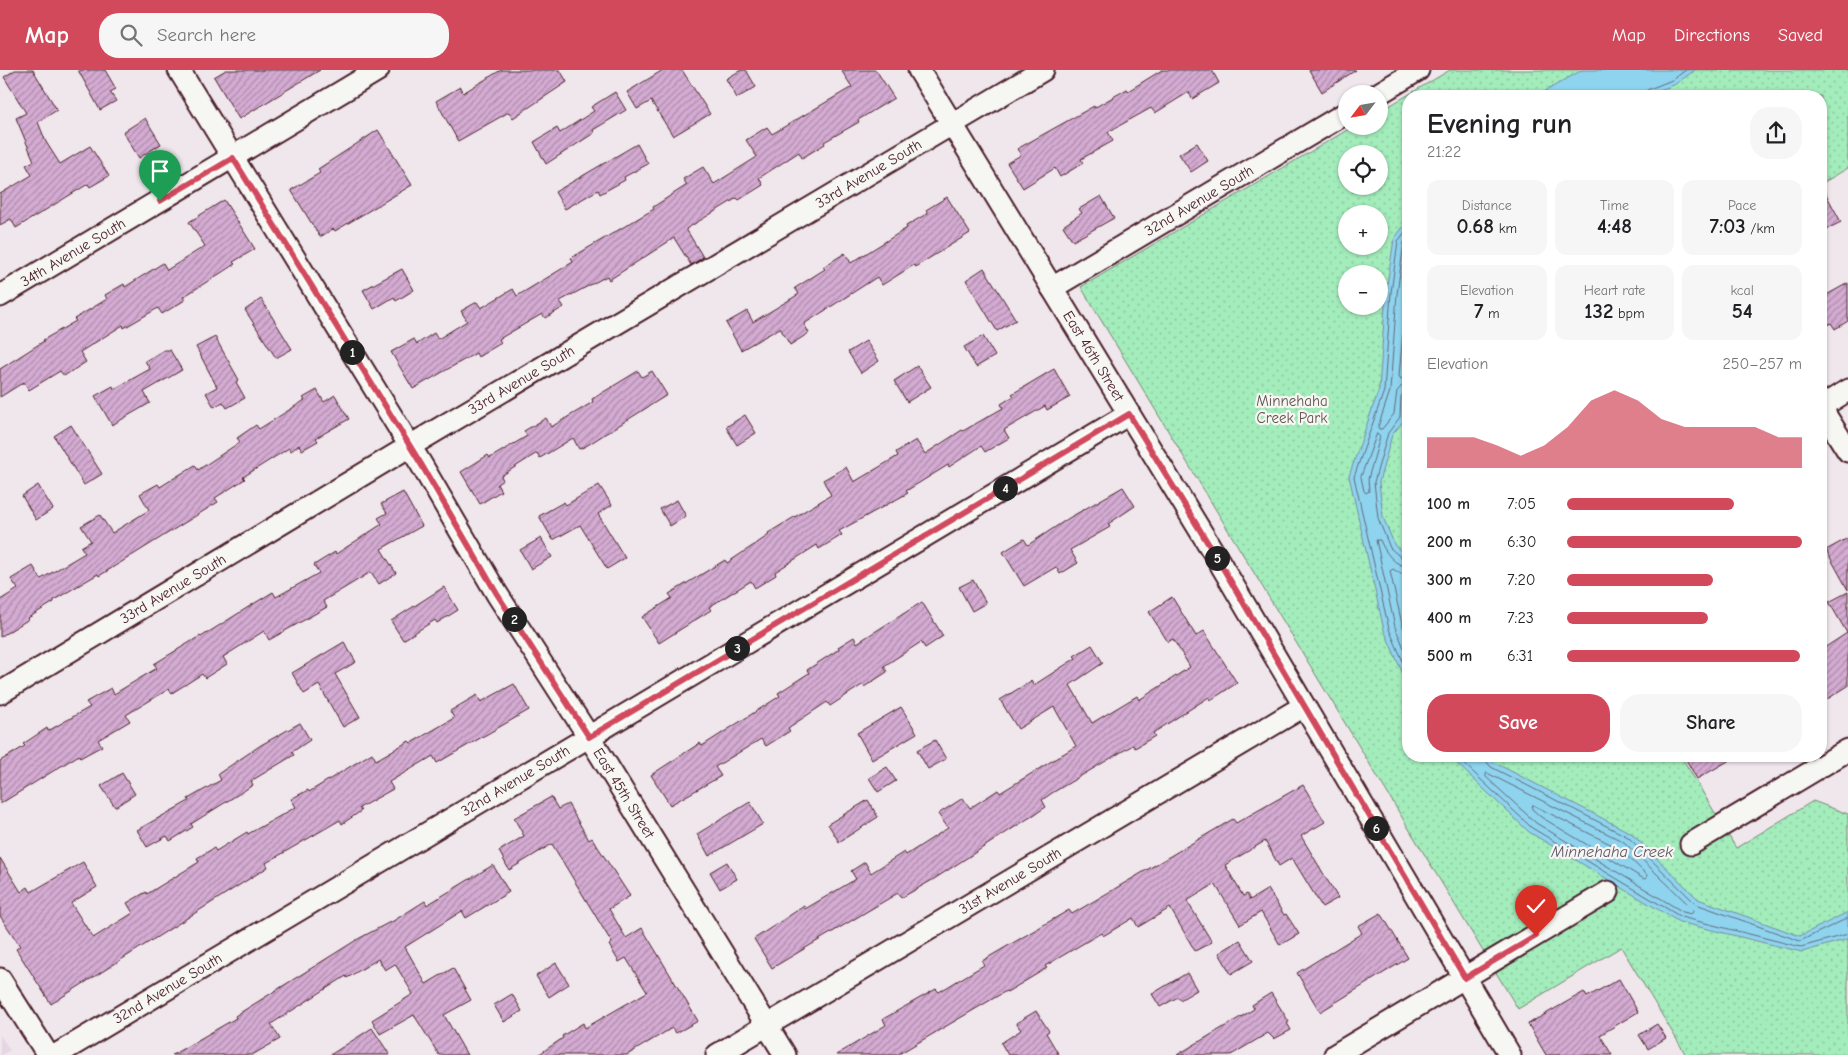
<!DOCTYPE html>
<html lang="en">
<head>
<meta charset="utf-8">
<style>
  :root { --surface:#fff; --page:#f6f6f6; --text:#202124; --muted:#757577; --accent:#d1495b }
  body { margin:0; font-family:"Comic Neue",sans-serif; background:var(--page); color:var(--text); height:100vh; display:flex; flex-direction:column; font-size:19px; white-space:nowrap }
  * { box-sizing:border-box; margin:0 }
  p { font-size:16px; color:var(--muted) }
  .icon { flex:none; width:28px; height:28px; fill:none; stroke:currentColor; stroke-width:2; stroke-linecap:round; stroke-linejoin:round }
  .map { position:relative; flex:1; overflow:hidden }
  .panel { position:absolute; left:1402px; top:20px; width:425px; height:672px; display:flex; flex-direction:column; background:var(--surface); border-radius:20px; box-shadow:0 1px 4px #0004 }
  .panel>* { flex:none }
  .needle { width:32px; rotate:239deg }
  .tools { position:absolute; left:1338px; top:15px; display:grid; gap:10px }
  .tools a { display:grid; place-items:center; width:50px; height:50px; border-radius:50%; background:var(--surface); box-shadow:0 1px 4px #0004; font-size:25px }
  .pin { position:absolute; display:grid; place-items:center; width:42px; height:42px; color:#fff; margin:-51px -21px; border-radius:50% 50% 50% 0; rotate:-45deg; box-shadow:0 0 5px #0007 }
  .pin .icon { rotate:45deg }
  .km { position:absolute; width:25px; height:25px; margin:-12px; border-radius:50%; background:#222; color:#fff; font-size:14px; line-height:25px; text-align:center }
  .round { display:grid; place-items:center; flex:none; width:52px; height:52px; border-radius:20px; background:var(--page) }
  .headline { display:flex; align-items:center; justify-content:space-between; height:85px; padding:0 25px }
  h1 { font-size:28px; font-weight:600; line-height:38px }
  .figures { display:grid; grid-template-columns:repeat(3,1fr); gap:8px; height:85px; padding:5px 25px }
  .figures div { display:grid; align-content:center; border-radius:12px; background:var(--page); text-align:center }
  .figures b { font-size:21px; font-weight:600 }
  .figures small { font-size:14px; font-weight:400 }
  .figures p { font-size:14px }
  .chart { height:140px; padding:10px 25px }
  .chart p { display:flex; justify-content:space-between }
  .chart svg { width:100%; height:90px; margin-top:5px; fill:var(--accent); opacity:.7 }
  .action { display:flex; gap:10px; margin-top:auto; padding:10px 25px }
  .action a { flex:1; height:58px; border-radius:20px; background:var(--accent); color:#fff; font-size:20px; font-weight:600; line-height:58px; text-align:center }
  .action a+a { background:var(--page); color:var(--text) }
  ul { padding:0 25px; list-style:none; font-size:16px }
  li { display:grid; grid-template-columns:80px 60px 1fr; align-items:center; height:38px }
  li i { height:12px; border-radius:6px; background:var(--accent) }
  header { display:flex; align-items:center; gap:30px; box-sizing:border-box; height:70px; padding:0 25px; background:var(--accent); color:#fff }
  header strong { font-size:24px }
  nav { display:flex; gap:28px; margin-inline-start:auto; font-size:18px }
  .search { width:350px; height:45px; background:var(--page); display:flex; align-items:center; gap:12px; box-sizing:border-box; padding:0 18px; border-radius:20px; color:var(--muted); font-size:19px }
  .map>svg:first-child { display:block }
  .built { fill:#e7d5e4 }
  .green { fill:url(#green-dots); stroke:#768673; fill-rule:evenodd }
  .water { fill:#8ed4ef; stroke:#738ca1 }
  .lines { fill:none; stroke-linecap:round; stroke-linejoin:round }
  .shore { stroke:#656779; stroke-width:1 }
  .building { fill:url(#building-hatch); stroke:#4a1f2b }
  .minor-casing { stroke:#4a1f2b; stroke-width:25 }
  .minor { stroke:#f6f6f2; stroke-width:21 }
  .route-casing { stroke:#fff; stroke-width:10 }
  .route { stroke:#d1495b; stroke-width:6 }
  .labels { text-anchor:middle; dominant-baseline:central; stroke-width:4.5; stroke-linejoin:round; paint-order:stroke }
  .street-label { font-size:15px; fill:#4a1f2b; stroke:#f6f6f2 }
  .park-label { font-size:15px; fill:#60524f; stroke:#f6f6f2 }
  .water-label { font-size:16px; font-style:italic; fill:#5e5566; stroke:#f6f6f2 }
</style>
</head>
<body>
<header>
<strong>Map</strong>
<div class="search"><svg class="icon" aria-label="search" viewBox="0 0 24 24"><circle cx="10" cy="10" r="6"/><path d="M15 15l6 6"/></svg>Search here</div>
<nav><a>Map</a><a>Directions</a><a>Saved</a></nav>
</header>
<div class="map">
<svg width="1848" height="985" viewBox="0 0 1848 985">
  <defs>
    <pattern id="green-dots" width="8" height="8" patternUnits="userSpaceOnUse" patternTransform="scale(1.25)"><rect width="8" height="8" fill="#a3ecbb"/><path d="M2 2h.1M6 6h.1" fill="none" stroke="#8ecaa1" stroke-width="1.8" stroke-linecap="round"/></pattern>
    <pattern id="building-hatch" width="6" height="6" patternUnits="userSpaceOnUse" patternTransform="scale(1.25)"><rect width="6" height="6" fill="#d4abd2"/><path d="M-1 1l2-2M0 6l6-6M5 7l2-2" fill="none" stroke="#ae8bab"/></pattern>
  </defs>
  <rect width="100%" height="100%" fill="#efe7ec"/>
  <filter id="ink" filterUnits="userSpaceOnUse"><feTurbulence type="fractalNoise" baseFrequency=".02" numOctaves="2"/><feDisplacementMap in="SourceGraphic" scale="10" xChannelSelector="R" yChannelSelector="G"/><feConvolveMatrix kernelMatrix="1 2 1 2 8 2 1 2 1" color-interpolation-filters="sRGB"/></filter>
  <g filter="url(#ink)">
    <path class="built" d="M0 965 10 980 2 985H0Z"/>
    <path class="green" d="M1450 0H1848V98L1821 114V26H1409V686H1681L1736 778 1813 731 1848 744V985H1686L1621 877 1518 939 1081 217 1354 56H1379V42ZM1346 84H1379V116H1346ZM1346 144H1379V176H1346ZM1346 204H1379V236H1346Z"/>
    <path class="water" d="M1582 0H1695L1674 15 1643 26H1537Z
      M1409 149V304L1405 349 1392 365 1379 412 1383 447 1395 476 1409 487V618L1384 560 1349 406 1379 319 1386 222 1394 169Z
      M1449 686H1488L1493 692 1631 763 1698 829 1800 866 1848 842V869L1802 882 1679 852 1529 762Z"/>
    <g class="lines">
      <path class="shore" d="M1644 26 1647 20 1672 10 1686 0
        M1409 157 1398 171 1391 223 1384 321 1354 407 1389 559 1409 605
        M1409 167 1404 173 1397 224 1390 321 1378 357 1379 359H1382L1394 344 1397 321 1402 316 1409 315
        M1409 196 1399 306 1401 309 1409 308
        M1409 322H1404L1401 327 1400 347 1388 363 1374 412 1378 448 1390 478 1404 490 1409 491
        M1377 364 1380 367 1368 409 1369 421 1366 423 1364 421 1361 407Z
        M1409 497C1394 496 1385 482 1380 470H1376L1395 557 1409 589
        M1409 505 1401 504 1393 499 1390 501 1402 554 1409 571
        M1456 686 1532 758 1681 847 1801 877 1848 864
        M1485 686V690L1491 697 1628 767 1696 834 1800 871 1848 848
        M1487 703 1624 772 1693 839V842L1691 844 1683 842 1536 753 1486 707Z
        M1533 735 1620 779 1647 805V808L1644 809 1541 747 1532 739Z"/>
    </g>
    <path class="building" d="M15 0H33L57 40 38 52 46 72 60 94 90 76 109 106 90 117 88 114 16 158 11 149 0 155V124L32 105 26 95 34 91 16 48 26 43 4 7Z
      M78 0H105L116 19 110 22 116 31 100 40Z
      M226 0H320L239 49 214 7Z
      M501 0H560L567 12 513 48 509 42 458 71 436 31 460 17 463 23Z
      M663 0H682L710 44 673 66 651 31 637 39 627 22Z
      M741 0H746L756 17 737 28 726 9Z
      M841 0H876L894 28 858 50 859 52 824 72 825 74 802 88 799 82 759 108 763 115 739 130 737 128 686 159 703 187 691 195 674 168 609 210 607 206 560 231 564 237 545 248 542 244 499 269 501 273 478 287 476 283 413 319 391 282 414 269 417 274 434 263 438 269 467 251 461 241 477 232 481 238 513 219 517 226 573 192 571 188 654 139 653 137 687 115 683 109 703 97 714 114 757 87 746 70 767 57 772 64 852 17Z
      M1162 0H1212L1219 13 1192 29 1189 22 1155 43 1151 38 1108 62 1113 71 1081 89 1083 93 1060 107 1055 98 1023 118 1007 93 1021 85 1017 79 1094 36V38L1127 19 1128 21Z
      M1309 0H1356L1322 22Z
      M615 22 626 40 593 60 594 63 546 94 534 72 557 58 560 63 594 41 591 37Z
      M145 48 161 74 139 88 123 62Z
      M378 60 412 115 335 161 333 159 320 167 291 120 320 103 318 99Z
      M1197 73 1208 91 1191 102 1179 84Z
      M637 74 648 94 624 107 625 110 600 124 598 120 565 139 555 122Z
      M1821 115 1841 152 1821 162Z
      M1101 126 1114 148 1073 171 1063 156 1082 143 1079 139Z
      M947 127 970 163 915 197 914 195 882 215 877 207 804 254 809 263 790 275 780 258 741 280 726 253 747 241 753 252 799 224 795 218 825 199 823 197 845 183 851 193 907 158 906 156 928 143 926 140Z
      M224 130 255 179 233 192 235 194 183 227 185 230 162 244 158 238 124 258 123 255 80 282 86 292 64 306 60 301 29 320 24 312 0 327V299L44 271 43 270 76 251 74 249 107 229 105 225 124 214 125 217 163 193 167 200 205 176 189 152Z
      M984 198 1016 250 997 261 966 210Z
      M402 199 414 220 396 231 394 227 374 239 363 220Z
      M1848 213V251L1835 259 1831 253 1821 258V228Z
      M261 229 292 279 276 288 245 240Z
      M983 266 995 286 976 297 964 277Z
      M215 267 239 310 236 312 245 328 227 338 223 332 214 337 206 323 217 317 196 277Z
      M866 271 879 291 861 303 848 282Z
      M164 280H170L182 300 144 322 150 333 112 355 95 326 113 316 114 319 150 299 145 291Z
      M917 296 931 317 907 332 894 311Z
      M1054 299 1070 327 1047 340 1045 336 1004 360 1009 368 985 382 981 376 949 397 948 395 906 421 908 423 839 461 842 465 819 479 817 475 775 502 776 505 755 518 751 511 709 537 711 540 659 573 642 547 672 528 669 524 725 490 727 493 769 465 768 463 831 425 823 410 846 397 854 412 898 386 896 382 916 370 925 384 962 360 963 361 1003 338 1001 334 1014 326 1012 324Z
      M638 301 642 307 652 301 667 325 586 376 579 379 573 368 540 388 537 383 501 406 503 410 497 414 501 421 480 434 461 402 488 385 490 388 527 366 524 361 546 348 551 357 593 332 592 329Z
      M317 320 324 332 335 325 349 349 316 368 318 371 302 380 299 375 291 381 289 378 243 407 245 409 215 428 218 432 99 506 98 504 54 530V532L28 548 29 549 0 567V530L18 519 11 509 33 496 41 509 85 483 81 477 91 471 81 456 100 445 112 463 149 440 140 424 158 414 160 417 195 395 198 400 240 372 237 368 256 355 259 359 305 330 303 328Z
      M745 345 756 363 737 375 726 357Z
      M71 355 102 404 84 415 54 366Z
      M38 415 53 439 36 450 22 426Z
      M599 415 612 435 598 444 625 488 607 499 580 455 553 470 539 446 564 432 566 435Z
      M1123 417 1135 436 1108 454 1110 457 1070 480 1078 493 1060 504 1056 497 1024 516 1003 482 1024 469 1028 475 1069 448Z
      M403 422 422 456 381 479 396 503 379 514 371 502 323 531 327 537 269 570 264 561 223 587 227 594 205 608 202 604 172 623 169 619 126 645 130 651 98 670 102 676 80 688 79 685 0 734V691L25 676 23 674 47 658 48 661 90 637 86 632 111 618 114 624 157 598 154 594 200 566 201 567 250 536 273 522 276 527 319 503 314 495 335 482 336 484 382 454 378 448 387 443 381 434Z
      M677 430 686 446 670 456 660 439Z
      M541 468 552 487 531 499 520 480Z
      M1848 468V520L1826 480Z
      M973 510 986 533 972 541 959 517Z
      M444 517 458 540 437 553 435 550 403 570 391 551Z
      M1848 522V616L1821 633V580L1847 563 1829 532Z
      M1172 527 1196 566 1204 561 1237 613 1211 630 1209 627 1153 663 1155 666 1135 678 1133 675 1052 723 1042 730 1046 737 934 809 901 828 898 823 772 898 754 869 804 836 805 839 856 809 851 801 865 792 871 803 904 782 906 785 948 758 938 744 963 728 970 738 998 720 1000 723 1076 676 1054 637 1018 659 1000 630 1031 611 1034 615 1076 588 1074 586 1092 575 1103 593 1070 615 1092 653 1137 626 1139 630 1190 597 1173 569 1168 572 1149 542Z
      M922 532 943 566 925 578 921 572 884 596 887 602 864 617 862 615 830 636 827 632 788 658 790 661 766 676 761 669 715 697 721 706 670 735 651 705 700 673 702 676 780 626 778 623 809 603 807 600 839 579 838 577 854 567 857 573Z
      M344 572 356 592 335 604 360 647 343 657 319 615 304 624 292 603Z
      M514 614 529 640 437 693 433 686 389 712 393 719 359 738 361 741 342 754 340 750 266 793 268 797 51 934 16 879 20 876 0 846V788L21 822 28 817 31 822 83 792 97 817 71 833 93 868 133 843 127 833 146 822 147 824 199 792 197 788 214 778 216 781 247 762 248 764 296 737 291 729 308 720 309 722 372 683 376 690 409 671 411 673 454 648 450 641 477 625 481 632Z
      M901 637 917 663 872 690 857 663Z
      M300 653 310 670 292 682 294 685 251 711 253 715 191 754 193 757 170 771 167 766 147 777 137 760 189 731 188 729 221 710 218 704 261 675Z
      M935 670 946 689 928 699 917 680Z
      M1684 686H1737L1697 709Z
      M887 697 896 711 878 722 869 708Z
      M122 703 135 724 115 737 101 716Z
      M1303 715 1325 752 1301 766 1338 828 1322 837 1292 788 1279 796 1265 771 1225 795 1243 826 1247 824 1250 830 1268 819 1284 845 1286 844 1299 864 1280 875 1261 842 1240 855 1215 814 1187 831 1212 872 1195 881 1170 838 1138 857 1133 848 1103 866 1101 863 1045 896 1047 898 1007 922 1006 921 897 985H836L886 955 883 949 936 919 939 922 984 895 982 891 1069 840 1072 844 1233 749 1236 753Z
      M551 727 558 739 568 734 589 770 592 768 630 826 609 839 626 868 642 858 698 951 676 963 672 958 627 985H538L563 968 562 966 583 953 585 958 647 922 626 888 619 892 609 875 612 873 552 774 509 800 499 781 524 766 514 748Z
      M868 730 878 747 839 772 828 754Z
      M750 732 763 754 709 786 697 764Z
      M727 792 737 809 720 819 710 802Z
      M493 795 509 822 466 848 462 841 405 877 426 914 453 898 471 930 444 945 467 985H439L414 945 380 964 372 950 413 924 395 894 385 900 378 889 347 908 346 906 271 954 280 969 252 985H172L236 948 235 946 358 869 390 852V853L425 831 427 835Z
      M1381 843 1408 888 1320 942 1297 903 1362 863 1358 856Z
      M1240 870 1253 891 1231 904 1219 883Z
      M556 893 569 914 549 927 536 906Z
      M1187 903 1197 920 1180 930 1178 927 1160 937 1152 924Z
      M1619 909 1638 942 1600 965 1612 985H1546L1528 954 1584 922 1587 927Z
      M1271 923 1289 952 1287 953 1291 960 1274 969 1268 963 1231 985H1177L1254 939 1252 935Z
      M512 924 522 941 504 952 494 935Z
      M1036 941 1049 961 1046 963 1059 985H1008L1001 973 1021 960 1016 953Z
      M1657 954 1666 968 1648 979 1639 965Z
      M372 958 390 985H330Z"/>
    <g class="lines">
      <defs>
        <g id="minor">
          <path id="s1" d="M179 0 421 394 497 524 600 684 785 985"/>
          <path id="s2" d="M919 0 1217 488 1510 985"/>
          <path d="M1378 24 1418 0"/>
          <path id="s3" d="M1052 218 1346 43"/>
          <path id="s4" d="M0 226 378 0"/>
          <path d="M1821 337 1848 320"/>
          <path d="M1821 338 1848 381"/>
          <path id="s5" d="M0 623 410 376 1043 0"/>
          <path d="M1691 774 1848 680"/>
          <path d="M0 909 48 985"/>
          <path id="s6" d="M56 985 1129 344"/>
          <path id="s7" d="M717 985 1304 636"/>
          <path d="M1335 985 1608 822"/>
        </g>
      </defs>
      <use href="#minor" class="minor-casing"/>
      <use href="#minor" class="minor"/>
    </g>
  </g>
  <g class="lines" filter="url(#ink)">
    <defs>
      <path id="route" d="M160 131 233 88 421 394 497 524 589 667 1129 344 1217 488 1465 908 1536 866"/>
    </defs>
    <use href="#route" class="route-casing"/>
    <use href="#route" class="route"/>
  </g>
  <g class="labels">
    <g class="street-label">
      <text stroke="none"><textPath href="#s5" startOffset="1012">33rd Avenue South</textPath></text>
      <text stroke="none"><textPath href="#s3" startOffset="171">32nd Avenue South</textPath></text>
      <text stroke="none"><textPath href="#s4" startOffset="85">34th Avenue South</textPath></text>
      <text stroke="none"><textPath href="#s2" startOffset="335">East 46th Street</textPath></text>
      <text stroke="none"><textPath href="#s5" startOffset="608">33rd Avenue South</textPath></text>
      <text stroke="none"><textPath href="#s5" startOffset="202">33rd Avenue South</textPath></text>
      <text stroke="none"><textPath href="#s6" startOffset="535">32nd Avenue South</textPath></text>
      <text stroke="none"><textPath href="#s1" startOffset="849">East 45th Street</textPath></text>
      <text stroke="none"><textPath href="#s7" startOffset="341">31st Avenue South</textPath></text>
      <text stroke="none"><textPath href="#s6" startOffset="130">32nd Avenue South</textPath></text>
    </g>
    <g class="park-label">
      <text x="1292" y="331">Minnehaha<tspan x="1292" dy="17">Creek Park</tspan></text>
    </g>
    <g class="water-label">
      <text x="1612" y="782">Minnehaha Creek</text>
    </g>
  </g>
</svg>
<div class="tools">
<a><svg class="needle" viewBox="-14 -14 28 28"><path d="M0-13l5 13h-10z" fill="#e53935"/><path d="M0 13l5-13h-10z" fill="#757577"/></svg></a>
<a><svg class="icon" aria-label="locate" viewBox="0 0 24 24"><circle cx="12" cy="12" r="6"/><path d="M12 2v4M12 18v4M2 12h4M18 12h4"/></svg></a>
<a>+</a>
<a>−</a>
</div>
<div class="pin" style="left:160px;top:131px;background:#1e9e55"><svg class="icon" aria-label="arrive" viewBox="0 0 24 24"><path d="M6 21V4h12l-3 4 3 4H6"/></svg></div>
<div class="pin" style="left:1536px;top:866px;background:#d93025"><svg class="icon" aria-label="check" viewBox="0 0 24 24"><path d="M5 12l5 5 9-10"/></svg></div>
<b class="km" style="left:352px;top:282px">1</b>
<b class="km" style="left:514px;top:549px">2</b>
<b class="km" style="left:737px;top:578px">3</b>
<b class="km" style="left:1005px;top:418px">4</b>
<b class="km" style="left:1217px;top:488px">5</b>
<b class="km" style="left:1376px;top:758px">6</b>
<section class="panel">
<div class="headline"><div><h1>Evening run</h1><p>21:22</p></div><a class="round"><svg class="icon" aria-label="share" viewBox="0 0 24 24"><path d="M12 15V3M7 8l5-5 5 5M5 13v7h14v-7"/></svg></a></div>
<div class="figures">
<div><p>Distance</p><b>0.68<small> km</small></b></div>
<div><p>Time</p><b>4:48</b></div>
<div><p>Pace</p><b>7:03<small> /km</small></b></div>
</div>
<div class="figures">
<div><p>Elevation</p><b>7<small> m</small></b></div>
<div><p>Heart rate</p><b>132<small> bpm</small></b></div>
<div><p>kcal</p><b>54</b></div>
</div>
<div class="chart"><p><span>Elevation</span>250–257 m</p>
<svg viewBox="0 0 160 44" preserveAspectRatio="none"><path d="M0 44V29L10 29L20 29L30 33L40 38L50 33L60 24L70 11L80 6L90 11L100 20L110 24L120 24L130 24L140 24L150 29L160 29V44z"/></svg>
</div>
<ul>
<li><b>100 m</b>7:05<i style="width:71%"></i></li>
<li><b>200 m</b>6:30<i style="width:100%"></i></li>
<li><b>300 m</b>7:20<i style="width:62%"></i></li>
<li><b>400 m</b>7:23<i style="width:60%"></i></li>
<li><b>500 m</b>6:31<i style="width:99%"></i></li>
</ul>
<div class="action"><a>Save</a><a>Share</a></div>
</section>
</div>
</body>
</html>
